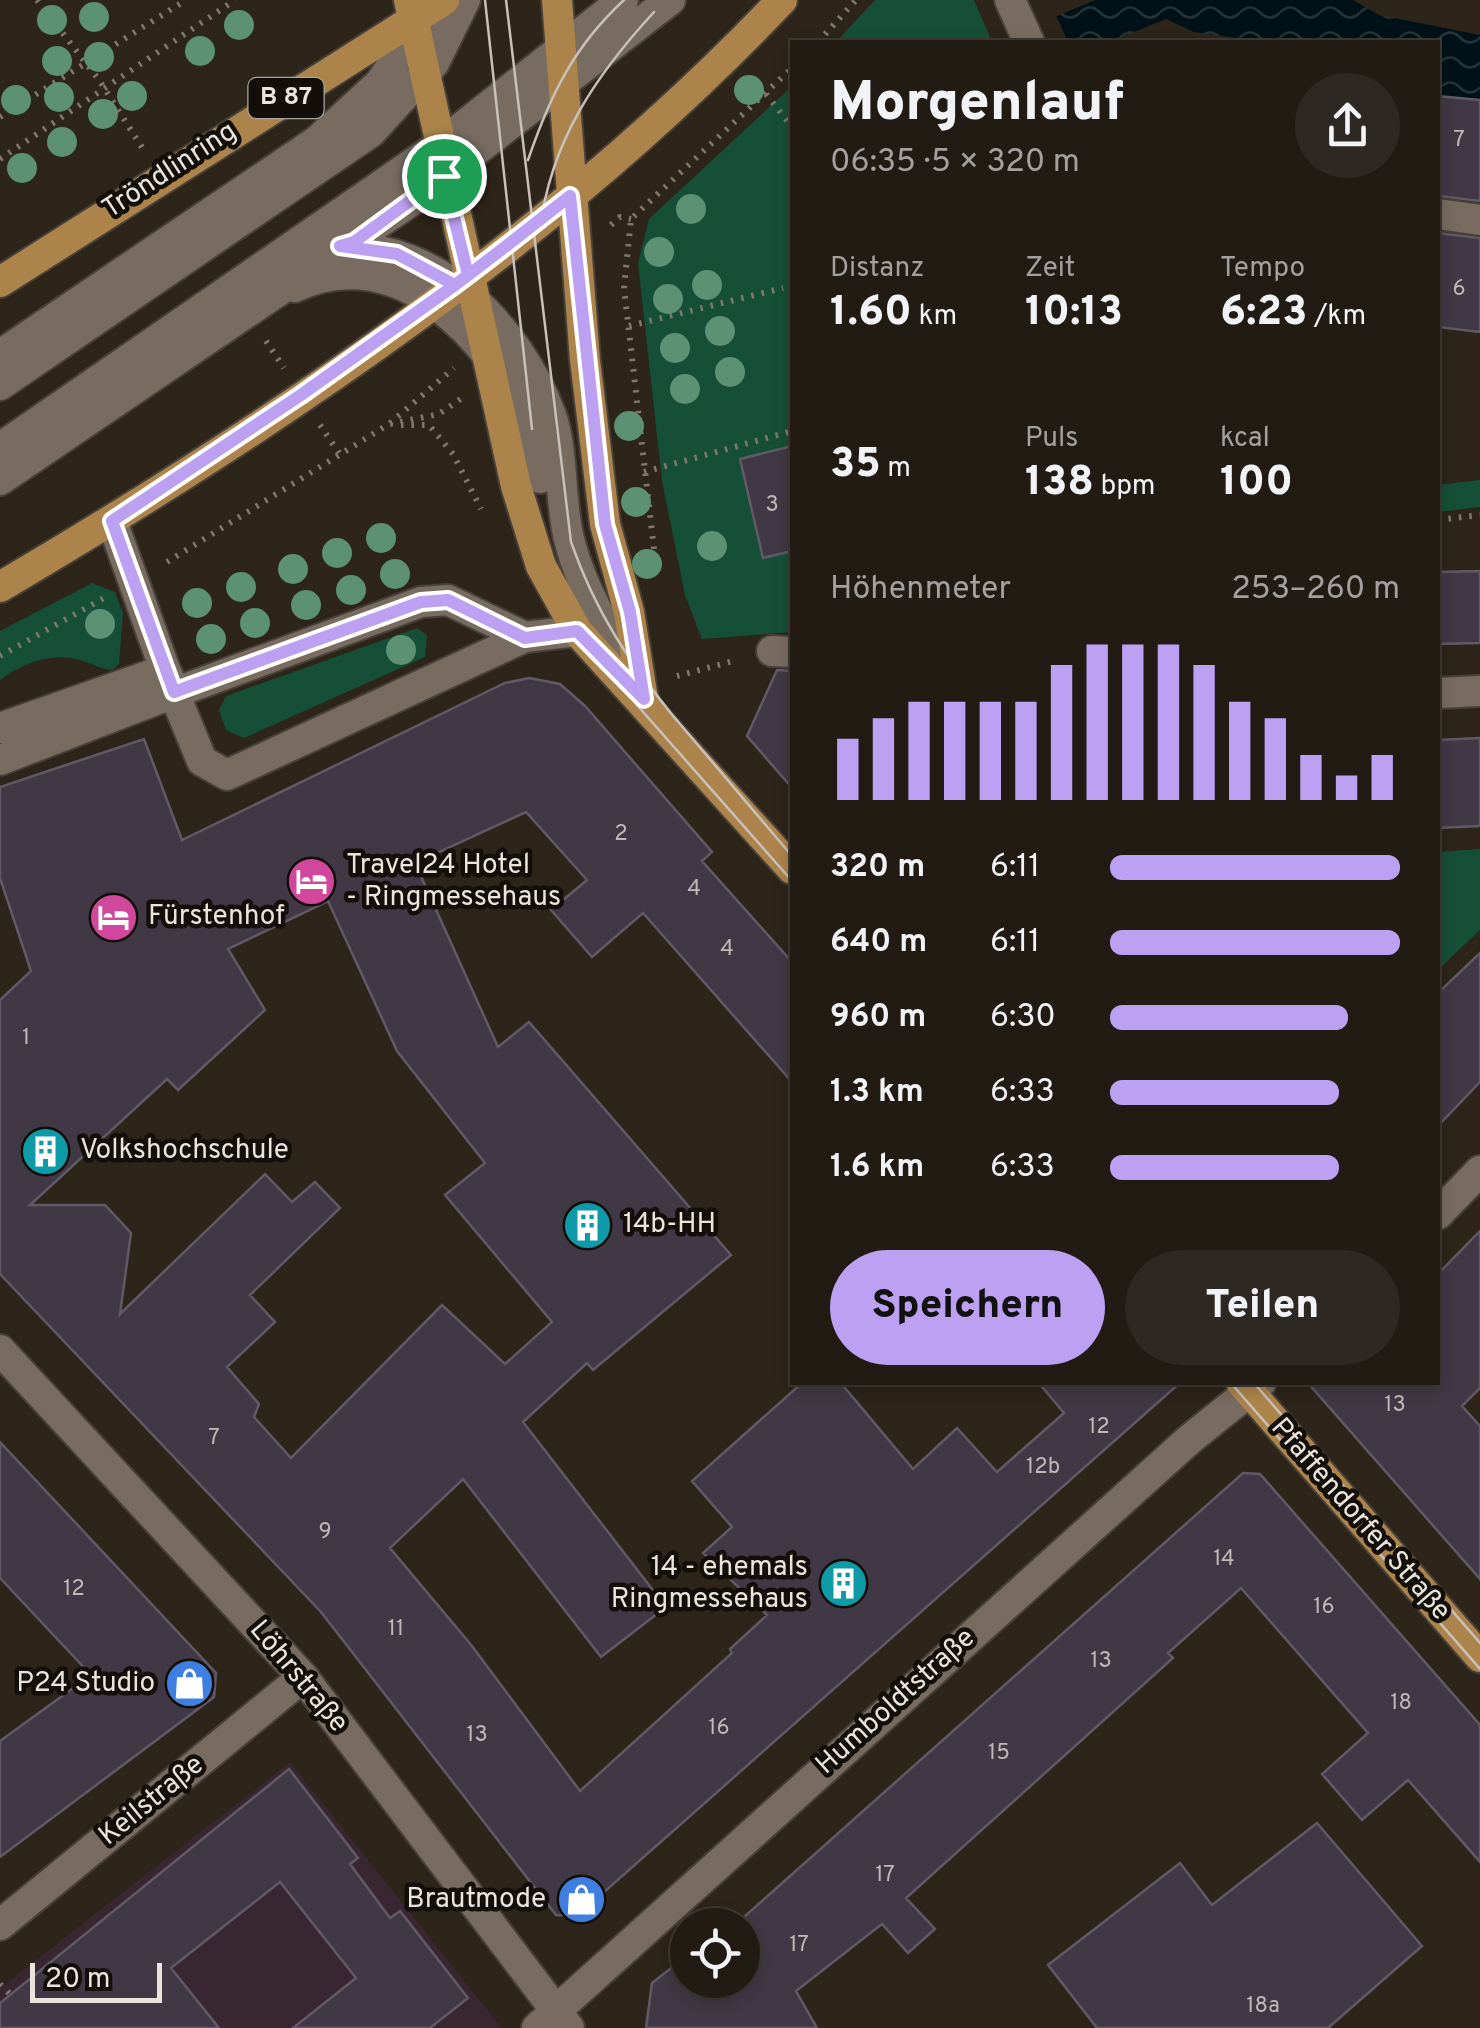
<!DOCTYPE html>
<html lang="de">
<head>
<meta charset="utf-8">
<style>
  :root { --surface:#221b14; --page:#2e2822; --text:#f1f3f6; --muted:#a2a1a0; --line:#3f3934; --accent:#bca0f2 }
  body { margin:0; font-family:Overpass,sans-serif; background:var(--page); color:var(--text); height:100vh; display:flex; flex-direction:column; font-size:38px; white-space:nowrap }
  * { box-sizing:border-box; margin:0 }
  p { font-size:32px; color:var(--muted) }
  .icon { flex:none; width:55px; height:55px; fill:none; stroke:currentColor; stroke-width:2; stroke-linecap:round; stroke-linejoin:round }
  .map { position:relative; flex:1; overflow:hidden }
  .panel { position:absolute; left:790px; top:40px; width:650px; height:1345px; display:flex; flex-direction:column; background:var(--surface); border-radius:0px; box-shadow:0 5px 15px #0003,0 0 0 2px var(--line) }
  .panel>* { flex:none }
  .fabs { position:absolute; left:670px; top:1908px; display:grid; gap:20px }
  .fabs a { display:grid; place-items:center; width:90px; height:90px; border-radius:50%; background:var(--surface); box-shadow:0 5px 15px #0003,0 0 0 2px var(--line); font-size:50px }
  .scale { position:absolute; left:30px; bottom:25px; width:132px; box-sizing:border-box; padding-left:10px; border:5px solid #eae4dd; border-top:0; font-size:28px; line-height:35px; white-space:nowrap; color:#eae4dd; -webkit-text-stroke:8px #120e09; paint-order:stroke }
  .pin { position:absolute; display:grid; place-items:center; width:85px; height:85px; color:#fff; margin:-42px; border:5px solid #fff; border-radius:50%; box-shadow:0 2px 10px #0007 }
  .round { display:grid; place-items:center; flex:none; width:105px; height:105px; border-radius:52px; background:var(--page) }
  .overview { display:flex; align-items:center; justify-content:space-between; height:170px; padding:0 40px }
  h1 { font-size:55px; font-weight:800; line-height:75px }
  .figures { display:grid; grid-template-columns:repeat(3,1fr); gap:15px; height:170px; padding:10px 40px }
  .figures div { display:grid; align-content:center }
  .figures b { font-size:42px; font-weight:800 }
  .figures small { font-size:28px; font-weight:400 }
  .figures p { font-size:28px }
  .chart { height:280px; padding:20px 40px }
  .chart p { display:flex; justify-content:space-between }
  .chart svg { width:100%; height:180px; margin-top:10px; stroke:var(--accent); stroke-width:6 }
  .action { display:flex; gap:20px; margin-top:auto; padding:20px 40px }
  .action a { flex:1; height:115px; border-radius:60px; background:var(--accent); color:#111; font-size:40px; font-weight:800; line-height:115px; text-align:center }
  .action a+a { background:var(--page); color:var(--text) }
  ul { padding:0 40px; list-style:none; font-size:32px }
  li { display:grid; grid-template-columns:160px 120px 1fr; align-items:center; height:75px }
  li i { height:25px; border-radius:12px; background:var(--accent) }
  .map>svg:first-child { display:block }
  .commercial { fill:#382730 }
  .green { fill:#164f38 }
  .water { fill:url(#water-waves) }
  .pier { fill:#2d241a }
  .building { fill:#403945; stroke:#625966; stroke-width:2.5; fill-rule:evenodd }
  .lines { fill:none; stroke-linecap:round; stroke-linejoin:round }
  .minor-casing { stroke:#484139; stroke-width:34 }
  .major-casing { stroke:#484139; stroke-width:34 }
  .path { stroke:#7f786f; stroke-width:6; stroke-dasharray:2.5 8; stroke-linecap:butt }
  .minor { stroke:#786c61; stroke-width:30 }
  .major { stroke:#ac844b; stroke-width:30 }
  .tram { stroke:#c8c1ba; stroke-width:2.5 }
  .tree { fill:#5c9173 }
  .route-casing { stroke:#fff; stroke-width:20 }
  .route { stroke:#bca0f2; stroke-width:12 }
  .labels { text-anchor:middle; dominant-baseline:central; stroke-width:9; stroke-linejoin:round; paint-order:stroke }
  .number-label { font-size:22px; fill:#c0b9b7 }
  .shield { fill:#120e09; stroke:#a9a49d; stroke-width:2.5 }
  .shield-label { font-size:25px; font-weight:bold; fill:#eae4dd }
  .street-label { font-size:28px; fill:#eae4dd; stroke:#120e09 }
  .poi-label { font-size:28px; fill:#eae4dd; stroke:#120e09; text-anchor:start }
</style>
</head>
<body>
<div class="map">
<svg width="1480" height="2028" viewBox="0 0 1480 2028">
  <defs>
    <pattern id="water-waves" width="16" height="10" patternUnits="userSpaceOnUse" patternTransform="scale(2.5)"><rect width="16" height="10" fill="#001118"/><path d="M0 5q4-4 8 0t8 0" fill="none" stroke="#253439"/></pattern>
  </defs>
  <rect width="100%" height="100%" fill="#2d241a"/>
  <path class="commercial" d="M290 1762 502 2028H0V1988Z"/>
  <path class="green" d="M875 0H974L992 42H836Z
    M792 86V632L702 639 685 595 662 481 638 263 649 219Z
    M1480 480V507L1438 512V485Z
    M92 583 115 592 123 613 119 664 112 670C100 669 91 663 80 660 51 652 23 663 0 680V631Z
    M417 628 427 635 425 657 244 738 226 730 219 710 226 696Z
    M1480 849V930L1442 966 1438 962V852Z"/>
  <path class="water" d="M1095 0H1353L1379 15 1480 35V99L1438 96V42H1243V39L1194 32 1166 19 1109 42H997Z"/>
  <path class="pier" d="M1056 15 1068 42H992Z"/>
  <path class="building" d="M1438 96 1480 100V201L1438 196Z
    M1438 233 1480 238V332L1438 327Z
    M792 446V551L763 558 740 459Z
    M1480 571V643L1438 644V572Z
    M777 670 792 671V788L747 736Z
    M529 678 560 684 585 706 712 852 702 861 792 962V1082L643 913 592 957 551 910 587 880 526 812 415 863 498 1047 529 1022 731 1255 593 1370 587 1363 523 1422 666 1607 601 1657 463 1479 390 1548 472 1646 580 1791 732 1653 730 1649 767 1615 703 1553 732 1527 692 1481 803 1382H840L913 1469 957 1428 997 1472 1064 1413 1038 1382H1181L577 1916 556 1915 321 1612 0 1274V1000L31 971 0 878V787L144 739 182 840 505 683ZM328 901 397 1051 485 1163 445 1195 552 1322 505 1364 442 1305 291 1458 254 1417 259 1404 227 1367 275 1322 250 1295 340 1208 315 1182 292 1202 265 1174 120 1314 131 1233 105 1205H30L167 1079 178 1090 265 1010 228 949Z
    M1480 738V826L1438 828V740Z
    M1480 953V1082L1438 1126V993Z
    M1480 1231V1388L1462 1406 1480 1426V1579L1307 1382H1438V1274Z
    M0 1442 216 1673 214 1697 0 1857V1741L91 1675 0 1578Z
    M1243 1473 1260 1474 1480 1725V1862L1408 1780 1362 1820 1322 1774 1368 1733 1241 1588 1168 1653 1173 1658 906 1898 935 1929 908 1953 882 1924 796 1991 817 2028H646L652 1983 675 1965 688 1967V1980H742V1925H735Z
    M289 1769 358 1858 350 1864 390 1918 400 1911 468 1998 430 2028H293L356 1978 280 1882 171 1968 219 2028H0V2003Z
    M1317 1823 1422 1946 1328 2028H1097L1048 1965 1180 1863 1212 1905Z"/>
  <g class="lines">
    <defs>
      <path id="minor" d="M1010 0 1029 42
        M1438 214 1480 220
        M338 247C438 244 517 326 551 415 564 451 559 504 570 543 583 592 609 636 639 677
        M295 287C397 238 493 339 529 425 536 441 537 461 540 478
        M0 355 317 141 380 83 426 16
        M0 385 371 132 434 63 465 0
        M0 448 438 146 623 0
        M0 480 411 201 670 0
        M525 637 448 600 421 602 174 693 202 761 227 775 525 637 577 631
        M772 651 792 652
        M1438 693 1480 691
        M0 728 165 670 112 521
        M0 760 174 693 167 674
        M1438 1214 1480 1171
        M0 1350 303 1677 569 2028
        M0 1925 303 1677
        M537 2028 1190 1439 1261 1382"/>
      <path id="major" d="M409 0 516 486 541 566 577 631 792 869
        M557 0 585 360 605 524 629 612 643 699
        M0 282 444 0
        M0 587C278 423 558 236 782 0
        M1241 1382 1480 1657"/>
    </defs>
    <use href="#minor" class="minor-casing"/>
    <use href="#major" class="major-casing"/>
    <path class="path" d="M37 0 99 80 143 149
      M818 42 856 0
      M766 94 792 127
      M0 117 186 0
      M0 159 235 0
      M611 225 620 217 631 219
      M629 326 783 288
      M266 341 284 368
      M390 424 439 414 462 398
      M320 425 339 453
      M401 425H429L453 454 481 509
      M644 472 792 431
      M1438 520 1480 515
      M654 549 624 288 631 219 792 68
      M167 562 389 424 454 368
      M0 656 104 598
      M677 676 737 660
      M0 1984 11 1995"/>
    <use href="#minor" class="minor"/>
    <use href="#major" class="major"/>
    <path class="tram" d="M485 0 532 429
      M506 0 571 542C597 616 629 661 677 721
      M528 160C550 96 573 47 624 0
      M540 230C550 142 596 75 654 12
      M589 643 637 705 792 881
      M669 711 792 856
      M1230 1382 1480 1669
      M1253 1382 1480 1643"/>
  </g>
  <g class="tree">
    <circle cx="94" cy="17" r="15"/>
    <circle cx="52" cy="20" r="15"/>
    <circle cx="239" cy="25" r="15"/>
    <circle cx="200" cy="51" r="15"/>
    <circle cx="99" cy="57" r="15"/>
    <circle cx="57" cy="61" r="15"/>
    <circle cx="749" cy="90" r="15"/>
    <circle cx="132" cy="96" r="15"/>
    <circle cx="59" cy="97" r="15"/>
    <circle cx="16" cy="100" r="15"/>
    <circle cx="103" cy="114" r="15"/>
    <circle cx="62" cy="142" r="15"/>
    <circle cx="22" cy="168" r="15"/>
    <circle cx="691" cy="209" r="15"/>
    <circle cx="659" cy="252" r="15"/>
    <circle cx="707" cy="285" r="15"/>
    <circle cx="668" cy="299" r="15"/>
    <circle cx="720" cy="331" r="15"/>
    <circle cx="675" cy="348" r="15"/>
    <circle cx="730" cy="372" r="15"/>
    <circle cx="685" cy="389" r="15"/>
    <circle cx="629" cy="426" r="15"/>
    <circle cx="636" cy="502" r="15"/>
    <circle cx="381" cy="538" r="15"/>
    <circle cx="712" cy="546" r="15"/>
    <circle cx="337" cy="553" r="15"/>
    <circle cx="647" cy="564" r="15"/>
    <circle cx="293" cy="569" r="15"/>
    <circle cx="395" cy="574" r="15"/>
    <circle cx="241" cy="587" r="15"/>
    <circle cx="351" cy="590" r="15"/>
    <circle cx="197" cy="603" r="15"/>
    <circle cx="306" cy="605" r="15"/>
    <circle cx="255" cy="623" r="15"/>
    <circle cx="100" cy="624" r="15"/>
    <circle cx="211" cy="639" r="15"/>
    <circle cx="401" cy="650" r="15"/>
  </g>
  <g class="lines">
    <defs>
      <path id="route" d="M444 176 468 275 455 285 301 395 112 521 174 692 421 602 448 600 525 638 577 631 644 699 630 612 605 524 570 196C532 226 494 256 455 285L397 254 340 246 354 242 444 176"/>
    </defs>
    <use href="#route" class="route-casing"/>
    <use href="#route" class="route"/>
  </g>
  <defs>
    <symbol id="hotel-disc" viewBox="-11 -11 22 22"><circle r="9.5" fill="#d1479c" stroke="#120e09"/><path d="M-6-4.5h1.5V1H6V5H4.5V3h-9V5H-6ZM-4 0a1.8 1.8 0 1 1 3.6 0ZM.5 0V-2.5h3Q6-2.5 6 0Z" fill="#fff"/></symbol>
    <symbol id="building-disc" viewBox="-11 -11 22 22"><circle r="9.5" fill="#0f9aa8" stroke="#120e09"/><path d="M-4-6H4V6H1V3H-1V6H-4ZM-2.5-4.3h1.7v1.8h-1.7ZM.8-4.3h1.7v1.8H.8ZM-2.5-1h1.7V.8h-1.7ZM.8-1h1.7V.8H.8Z" fill="#fff"/></symbol>
    <symbol id="shop-disc" viewBox="-11 -11 22 22"><circle r="9.5" fill="#3f7fe0" stroke="#120e09"/><path d="M-5-2.5h2.3a2.7 3.5 0 0 1 5.4 0H5L5.5 6h-11ZM-1.5-2.5h3a1.5 2.3 0 0 0-3 0Z" fill="#fff"/></symbol>
  </defs>
  <g fill-rule="evenodd">
    <use href="#hotel-disc" x="284" y="854" width="55" height="55"/>
    <use href="#hotel-disc" x="86" y="890" width="55" height="55"/>
    <use href="#building-disc" x="18" y="1124" width="55" height="55"/>
    <use href="#building-disc" x="560" y="1198" width="55" height="55"/>
    <use href="#building-disc" x="816" y="1556" width="55" height="55"/>
    <use href="#shop-disc" x="162" y="1656" width="55" height="55"/>
    <use href="#shop-disc" x="554" y="1872" width="55" height="55"/>
  </g>
  <g class="labels">
    <g class="number-label">
      <text x="1459" y="140">7</text>
      <text x="1459" y="289">6</text>
      <text x="772" y="505">3</text>
      <text x="621" y="834">2</text>
      <text x="694" y="889">4</text>
      <text x="727" y="949">4</text>
      <text x="26" y="1038">1</text>
      <text x="1395" y="1405">13</text>
      <text x="1099" y="1427">12</text>
      <text x="214" y="1438">7</text>
      <text x="1043" y="1467">12b</text>
      <text x="325" y="1532">9</text>
      <text x="1224" y="1559">14</text>
      <text x="74" y="1589">12</text>
      <text x="1324" y="1607">16</text>
      <text x="396" y="1629">11</text>
      <text x="1101" y="1661">13</text>
      <text x="1401" y="1703">18</text>
      <text x="719" y="1728">16</text>
      <text x="477" y="1735">13</text>
      <text x="999" y="1753">15</text>
      <text x="885" y="1875">17</text>
      <text x="799" y="1945">17</text>
      <text x="1263" y="2006">18a</text>
    </g>
    <rect class="shield" x="248.5" y="78" width="75" height="40" rx="8"/>
    <g class="shield-label">
      <text x="286" y="98">B 87</text>
    </g>
    <g class="street-label">
      <text transform="translate(170 171) rotate(-33)">Tröndlinring</text>
      <text transform="translate(1360 1520) rotate(49)">Pfaffendorfer Straße</text>
      <text transform="translate(298 1677) rotate(50)">Löhrstraße</text>
      <text transform="translate(896 1702) rotate(-42)">Humboldtstraße</text>
      <text transform="translate(152 1801) rotate(-39)">Keilstraße</text>
    </g>
    <g class="poi-label">
      <text x="346" y="866">Travel24 Hotel<tspan x="346" dy="32">- Ringmessehaus</tspan></text>
      <text x="148" y="917">Fürstenhof</text>
      <text x="80" y="1151">Volkshochschule</text>
      <text x="623" y="1225">14b-HH</text>
      <text x="808" y="1568" text-anchor="end">14 - ehemals<tspan x="808" dy="32">Ringmessehaus</tspan></text>
      <text x="155" y="1684" text-anchor="end">P24 Studio</text>
      <text x="546" y="1900" text-anchor="end">Brautmode</text>
    </g>
  </g>
</svg>
<div class="fabs">
<a><svg class="icon" aria-label="locate" viewBox="0 0 24 24"><circle cx="12" cy="12" r="6"/><path d="M12 2v4M12 18v4M2 12h4M18 12h4"/></svg></a>
</div>
<div class="scale">20 m</div>
<div class="pin" style="left:444px;top:176px;background:#1e9e55"><svg class="icon" aria-label="arrive" viewBox="0 0 24 24"><path d="M6 21V4h12l-3 4 3 4H6"/></svg></div>
<section class="panel">
<div class="overview"><div><h1>Morgenlauf</h1><p>06:35 · 5 × 320 m</p></div><a class="round"><svg class="icon" aria-label="share" viewBox="0 0 24 24"><path d="M12 15V3M7 8l5-5 5 5M5 13v7h14v-7"/></svg></a></div>
<div class="figures">
<div><p>Distanz</p><b>1.60<small> km</small></b></div>
<div><p>Zeit</p><b>10:13</b></div>
<div><p>Tempo</p><b>6:23<small> /km</small></b></div>
</div>
<div class="figures">
<div><b>35<small> m</small></b></div>
<div><p>Puls</p><b>138<small> bpm</small></b></div>
<div><p>kcal</p><b>100</b></div>
</div>
<div class="chart"><p><span>Höhenmeter</span>253–260 m</p>
<svg viewBox="0 0 160 44" preserveAspectRatio="none"><path d="M5 44V29M15 44V24M25 44V20M35 44V20M45 44V20M55 44V20M65 44V11M75 44V6M85 44V6M95 44V6M105 44V11M115 44V20M125 44V24M135 44V33M145 44V38M155 44V33"/></svg>
</div>
<ul>
<li><b>320 m</b>6:11<i style="width:100%"></i></li>
<li><b>640 m</b>6:11<i style="width:100%"></i></li>
<li><b>960 m</b>6:30<i style="width:82%"></i></li>
<li><b>1.3 km</b>6:33<i style="width:79%"></i></li>
<li><b>1.6 km</b>6:33<i style="width:79%"></i></li>
</ul>
<div class="action"><a>Speichern</a><a>Teilen</a></div>
</section>
</div>
</body>
</html>
